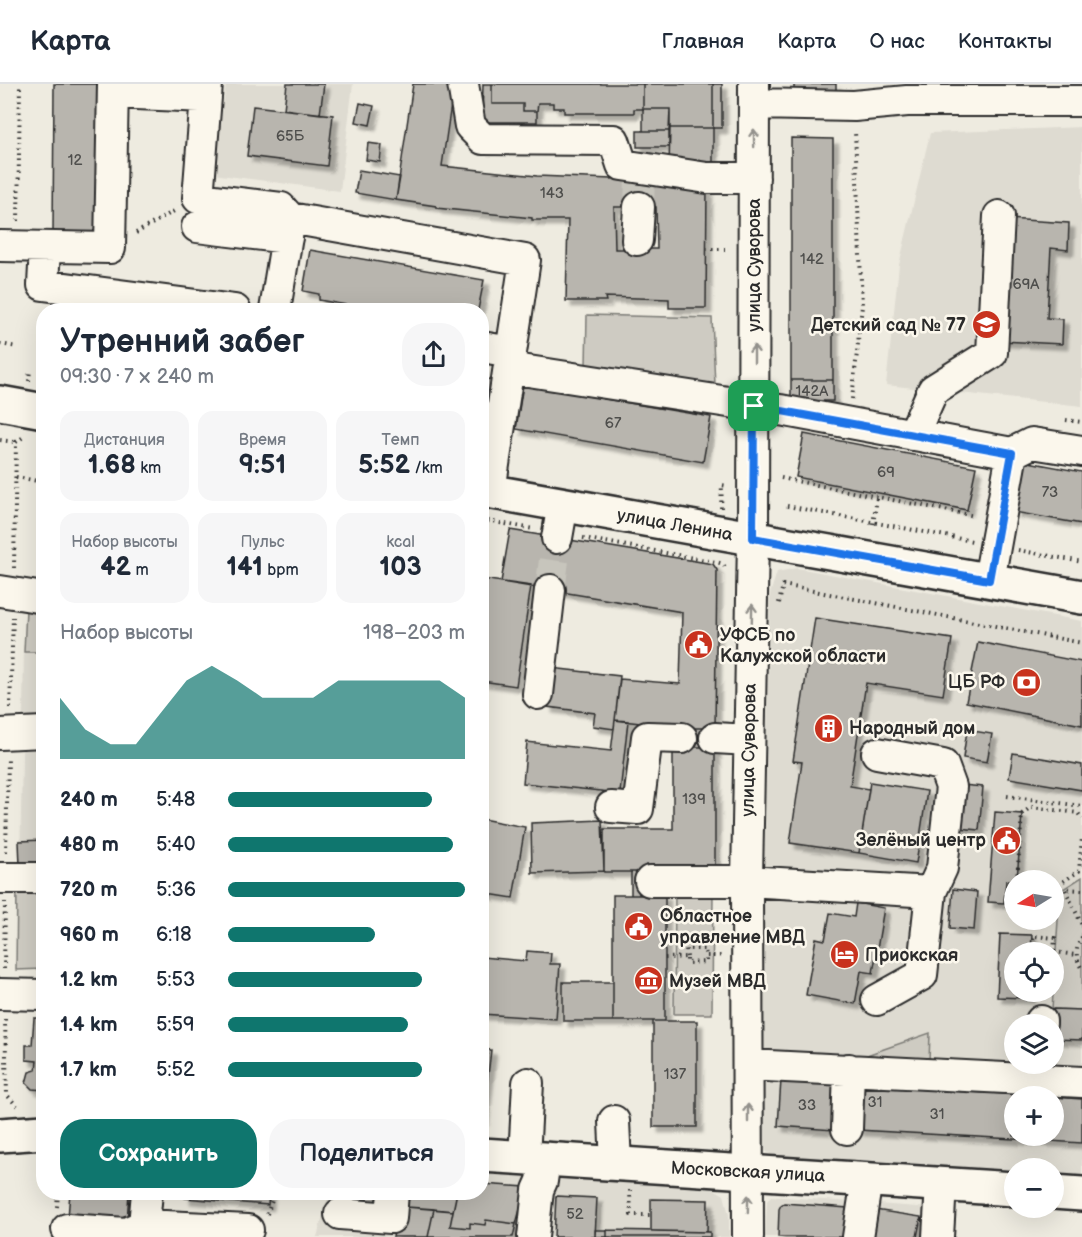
<!DOCTYPE html>
<html lang="ru">
<head>
<meta charset="utf-8">
<style>
  :root { --surface:#fff; --page:#f6f6f7; --text:#1f2937; --muted:#747a83; --line:#e0e1e3; --accent:#0f766e }
  body { margin:0; font-family:"Balsamiq Sans",sans-serif; background:var(--page); color:var(--text); height:100vh; display:flex; flex-direction:column; font-size:22px; white-space:nowrap }
  * { box-sizing:border-box; margin:0 }
  p { font-size:20px; color:var(--muted) }
  .icon { flex:none; width:33px; height:33px; fill:none; stroke:currentColor; stroke-width:2; stroke-linecap:round; stroke-linejoin:round }
  .map { position:relative; flex:1; overflow:hidden }
  .panel { position:absolute; left:36px; top:219px; width:453px; height:897px; display:flex; flex-direction:column; background:var(--surface); border-radius:24px; box-shadow:0 6px 24px #0002 }
  .panel>* { flex:none }
  .needle { width:39px; rotate:259deg }
  .controls { position:absolute; left:1004px; top:786px; display:grid; gap:12px }
  .controls a { display:grid; place-items:center; width:60px; height:60px; border-radius:50%; background:var(--surface); box-shadow:0 6px 24px #0002; font-size:30px }
  .pin { position:absolute; display:grid; place-items:center; width:51px; height:51px; color:#fff; margin:-26px; border-radius:12px; box-shadow:0 3px 9px #0006 }
  .round { display:grid; place-items:center; flex:none; width:63px; height:63px; border-radius:24px; background:var(--page) }
  .head { display:flex; align-items:center; justify-content:space-between; height:102px; padding:0 24px }
  h1 { font-size:33px; font-weight:700; line-height:45px }
  .figures { display:grid; grid-template-columns:repeat(3,1fr); gap:9px; height:102px; padding:6px 24px }
  .figures div { display:grid; align-content:center; border-radius:15px; background:var(--page); text-align:center }
  .figures b { font-size:26px; font-weight:700 }
  .figures small { font-size:16px; font-weight:400 }
  .figures p { font-size:16px }
  .chart { height:168px; padding:12px 24px }
  .chart p { display:flex; justify-content:space-between }
  .chart svg { width:100%; height:108px; margin-top:6px; fill:var(--accent); opacity:.7 }
  .cta { display:flex; gap:12px; margin-top:auto; padding:12px 24px }
  .cta a { flex:1; height:69px; border-radius:24px; background:var(--accent); color:#fff; font-size:24px; font-weight:700; line-height:69px; text-align:center }
  .cta a+a { background:var(--page); color:var(--text) }
  ul { padding:0 24px; list-style:none; font-size:20px }
  li { display:grid; grid-template-columns:96px 72px 1fr; align-items:center; height:45px }
  li i { height:15px; border-radius:8px; background:var(--accent) }
  header { display:flex; align-items:center; gap:36px; box-sizing:border-box; height:84px; padding:0 30px; background:var(--surface); border-bottom:2px solid var(--line) }
  header strong { font-size:28px }
  nav { display:flex; gap:33px; margin-inline-start:auto; font-size:21px }
  .map>svg:first-child { display:block }
  .built { fill:#dedbd1; fill-rule:evenodd }
  .green { fill:#cecbc2; stroke:#7c7b76; stroke-width:1.5 }
  .building { fill:#b8b5ae; stroke:#2b2b2b; stroke-width:1.5; fill-rule:evenodd; filter:url(#shadow) }
  .lines { fill:none; stroke-linecap:round; stroke-linejoin:round }
  .minor-tunnel { stroke:#c7c5bc; stroke-width:30; stroke-dasharray:30 15; stroke-linecap:butt }
  .minor-casing { stroke:#2b2b2b; stroke-width:34 }
  .major-casing { stroke:#2b2b2b; stroke-width:38 }
  .path { stroke:#2b2b2b; stroke-width:4; stroke-dasharray:1.5 4.5; stroke-linecap:butt }
  .minor { stroke:#fbf7ec; stroke-width:30 }
  .major { stroke:#fbf7ec; stroke-width:33 }
  .oneway { stroke:#93918c }
  .route-casing { stroke:#fff; stroke-width:12 }
  .route { stroke:#1a73e8; stroke-width:8 }
  .labels { text-anchor:middle; dominant-baseline:central; stroke-width:5; stroke-linejoin:round; paint-order:stroke }
  .number-label { font-size:15px; fill:#4e4e4c }
  .street-label { font-size:18px; fill:#2b2b2b; stroke:#fbf7ec }
  .poi-label { font-size:18px; font-weight:bold; fill:#2b2b2b; stroke:#fbf7ec; text-anchor:start }
</style>
</head>
<body>
<header>
<strong>Карта</strong>
<nav><a>Главная</a><a>Карта</a><a>О нас</a><a>Контакты</a></nav>
</header>
<div class="map">
<svg width="1082" height="1153" viewBox="0 0 1082 1153">
  <defs>
    <filter id="shadow"><feDropShadow dx="5.5" dy="5.5" stdDeviation="1.5" flood-color="#0004"/></filter>
  </defs>
  <rect width="100%" height="100%" fill="#eeebe0"/>
  <filter id="ink" filterUnits="userSpaceOnUse"><feTurbulence type="fractalNoise" baseFrequency=".0167" numOctaves="2"/><feDisplacementMap in="SourceGraphic" scale="12" xChannelSelector="R" yChannelSelector="G"/><feConvolveMatrix kernelMatrix="1 2 1 2 8 2 1 2 1" color-interpolation-filters="sRGB"/></filter>
  <g filter="url(#ink)">
    <path class="built" d="M226 0H353L340 107 213 90Z
      M1082 43V322L886 301 899 181 930 49Z
      M797 484 1082 537V1094L1053 1092V1084H1014V1090L787 1077 766 1068 759 1044 770 510 777 488ZM1014 796H1053V836H1014ZM1014 868H1053V908H1014ZM1014 940H1053V980H1014ZM1014 1012H1053V1052H1014Z
      M24 568H43V781H20Z
      M482 1087 706 1100 724 1111 729 1131V1153H317L329 1109 482 1108Z
      M771 1112 931 1124 927 1153H765L767 1117Z"/>
    <path class="green" d="M587 231 712 234 715 301 586 282Z
      M26 525 43 527V568H24Z
      M1082 793V926L1052 925 1060 807Z
      M17 802H43V885L16 886Z
      M675 806 713 807 712 930H674Z
      M930 949 929 978 861 973Z"/>
    <path class="building" d="M54 0H98L96 152 53 151Z
      M287 0H324L320 30 284 25Z
      M413 0H454L442 82 537 92 612 95 613 89 707 101 706 224H669V215L605 213 606 217H566L568 136H532V134L436 124V122L396 116ZM614 123H656L657 165H615Z
      M483 0H492V20H523V27H537V38H482Z
      M489 0H643V25H634V29H564V24H553V19H538L537 27H523V20H492V0Z
      M643 0H713V44H670V25H643Z
      M713 0H722V44H713Z
      M794 0H836V6H794Z
      M360 19 374 22 370 41 356 38Z
      M253 22 333 31 327 82 247 72Z
      M643 25H670L669 47H643Z
      M670 44H713V83H669Z
      M637 47H669V63H637Z
      M791 54 833 55V296H791Z
      M368 59 382 61 380 78 366 76Z
      M359 86 400 93 396 116 355 109Z
      M1008 135 1069 139 1068 166 1051 164 1047 234 1063 235 1062 260 1001 257Z
      M310 166 484 196 478 226H408L369 220 368 226H346L347 221 319 216V210L303 207Z
      M54 214 127 226H52Z
      M482 294 493 296 483 361 482 360Z
      M791 296H833V317H815L814 319 791 317Z
      M523 301 711 333 703 378 516 345Z
      M804 350 976 383 967 426 796 393Z
      M1023 377 1082 388V440L1014 428Z
      M510 446 713 480 717 486 715 644H682L615 636 620 595 680 600 682 528 501 498Z
      M482 495 531 502 516 602 482 597Z
      M815 534 952 555 943 611 866 599 850 702 869 705 859 769 790 759 802 678 793 677Z
      M978 558 1082 578V641L966 618Z
      M551 584 620 592 614 645 593 642 595 629 547 623Z
      M615 636 628 637 620 709 523 699 527 658 611 667Z
      M682 644H715V663H682Z
      M967 646 992 650 987 678 963 674Z
      M673 663H715V788H604V745H673Z
      M1013 669 1082 681V706L1009 694Z
      M44 670V711H39L37 671Z
      M870 698 927 707 916 779 859 769Z
      M962 701 983 703 979 746 958 744Z
      M995 728 1022 730 1017 796 1006 797 1004 819 988 818Z
      M482 735 525 743 513 814 482 809Z
      M602 736 604 787 532 789 531 739Z
      M44 756V781H20L19 757Z
      M631 788H639V811H631Z
      M953 805 977 808 974 846 950 844Z
      M613 811H665V937H613Z
      M856 819 884 824 873 889 861 887 855 920 806 911 816 854 825 856 830 829 854 833Z
      M1000 850 1032 851 1031 868H1014V908H1029V914L997 913Z
      M527 867 551 869 550 880H560L556 935 482 930V873L526 877Z
      M563 898H613V937H563Z
      M1052 925 1082 926V956L1053 955Z
      M34 934H44V1006L32 1005 26 999 29 988 36 986 37 977 26 976V961H32Z
      M653 937H697V1043H653Z
      M482 965 491 966 483 1035 482 1034Z
      M781 996 837 999 834 1046 778 1042Z
      M861 1002 1043 1012H1014V1052H1053V1013L1082 1015V1059L858 1046Z
      M482 1100 526 1103 516 1140 486 1136 485 1141 470 1139V1144L450 1142 457 1108H482Z
      M70 1108H129L127 1138 68 1134Z
      M185 1108H269L268 1121 185 1114Z
      M333 1108H389L388 1127 332 1124Z
      M410 1108H457L453 1127 407 1123Z
      M556 1112 597 1114 595 1153H554Z
      M651 1115 708 1116 707 1148 651 1147Z
      M784 1119 848 1124 844 1153H778L779 1125 781 1121Z
      M407 1123 434 1125 428 1153H393L395 1142Z
      M434 1125 453 1127 450 1142 470 1144V1139L485 1141 486 1136 516 1140 513 1153H428Z
      M875 1126 921 1133 917 1153H871Z
      M595 1146H607V1153H595Z
      M607 1146 710 1148V1153H607Z"/>
    <g class="lines">
      <path class="minor-tunnel" d="M639 123 640 91
        M550 506 557 454"/>
      <defs>
        <path id="minor" d="M463 0 470 42 483 55 614 56 622 81 707 94H754
          M113 9 206 13 207 0
          M206 13 198 114 281 124 290 134 275 226
          M754 20 854 22 907 17H1082
          M290 134 525 176 490 407
          M197 143 287 154
          M637 156 639 123
          M0 162 110 164 113 0
          M45 163 43 201 235 226
          M482 263 511 268
          M509 284 780 326 1012 369 1032 359 1082 367
          M913 351 933 306 992 269 999 132
          M557 454 563 420
          M989 496 1012 369
          M0 507 44 514
          M538 610 550 506
          M0 650 44 648
          M715 654 749 656
          M877 669 943 681 951 703 942 784 931 808
          M611 723 638 725 647 653 682 654
          M0 794H44
          M650 797H747L931 808 922 891 877 916
          M0 910 44 911
          M1041 940V937
          M748 981 1082 998
          M614 1037 616 1080
          M847 1045 849 985
          M524 1074 528 999
          M147 1108 144 1141 248 1146
          M340 1130 391 1134 393 1108
          M67 1145 126 1149 144 1141
          M533 1153 538 1106 542 1097 545 1076
          M748 1153 747 797 753 454 754 0
          M858 1153 867 1095
          M938 1153 941 1100"/>
        <path id="major" d="M0 319 44 327
          M482 406 1082 513
          M0 1051 44 1048
          M482 1071 1014 1105
          M1053 1108 1082 1110"/>
      </defs>
      <use href="#minor" class="minor-casing"/>
      <use href="#major" class="major-casing"/>
      <path class="path" d="M18 137 20 0
        M136 149 176 126
        M706 165H725
        M0 260 17 263
        M29 297 30 286
        M852 315 862 222 855 47
        M1066 336 1082 338
        M0 356 16 358
        M16 393 44 398
        M781 394 975 432
        M787 422 972 457
        M721 424 722 401 728 402
        M482 436 534 445
        M873 440 877 414
        M583 454 716 478 723 480 726 485
        M1018 466 1082 478
        M14 484 16 358 25 352
        M779 519 783 501 1082 559
        M10 624 13 533
        M1007 712 1082 722
        M6 768 8 674
        M1017 796 1022 730 1031 723 1078 729 1082 735
        M1053 801 1056 802 1079 787 1082 754
        M1082 806 1065 805 1082 841
        M1082 853C1075 864 1075 874 1082 885
        M1033 868 1034 852 1055 854 1053 880
        M1054 868 1076 871
        M687 873 686 865H705L706 872
        M665 874 687 873V879L706 878V872H722
        M4 885 5 818
        M5 935 7 1011 17 1022
        M1026 1080 1046 1082
        M630 1106 631 1131H651
        M57 1123 58 1108
        M267 1130 275 1108"/>
      <use href="#minor" class="minor"/>
      <use href="#major" class="major"/>
    </g>
    <defs><path id="oneway-shaft" d="M-6 0H5M1.5-3L5.5 0L1.5 3" fill="none" stroke-width="1.6" stroke-linecap="round" stroke-linejoin="round" transform="scale(1.5)"/></defs>
    <g class="oneway">
      <use href="#oneway-shaft" transform="translate(754 54) rotate(-91)"/>
      <use href="#oneway-shaft" transform="translate(754 270) rotate(-90)"/>
      <use href="#oneway-shaft" transform="translate(752 529) rotate(-89)"/>
      <use href="#oneway-shaft" transform="translate(748 1029) rotate(-90)"/>
      <use href="#oneway-shaft" transform="translate(748 1120) rotate(-89)"/>
    </g>
  </g>
  <g class="lines" filter="url(#ink)">
    <defs>
      <path id="route" d="M754 322 1012 369 989 496 753 454Z"/>
    </defs>
    <use href="#route" class="route-casing"/>
    <use href="#route" class="route"/>
  </g>
  <defs>
    <symbol id="school-disc" viewBox="-11 -11 22 22"><circle r="9.5" fill="#c8321e" stroke="#fbf7ec"/><path d="M0-5L7-2L0 1L-7-2ZM-4 1L0 2.5L4 1V4Q0 6-4 4Z" fill="#fff"/></symbol>
    <symbol id="civic-disc" viewBox="-11 -11 22 22"><circle r="9.5" fill="#c8321e" stroke="#fbf7ec"/><path d="M-.6-6.5H3V-4.5H.6V-3L4-1V1h2V6H-6V1h2V-1L-.6-3ZM-1.2 2.5V6h2.4V2.5Z" fill="#fff"/></symbol>
    <symbol id="bank-disc" viewBox="-11 -11 22 22"><circle r="9.5" fill="#c8321e" stroke="#fbf7ec"/><path d="M-6-4H6V4H-6ZM0-2.3a2.3 2.3 0 1 0 0 4.6a2.3 2.3 0 1 0 0-4.6Z" fill="#fff"/></symbol>
    <symbol id="building-disc" viewBox="-11 -11 22 22"><circle r="9.5" fill="#c8321e" stroke="#fbf7ec"/><path d="M-4-6H4V6H1V3H-1V6H-4ZM-2.5-4.3h1.7v1.8h-1.7ZM.8-4.3h1.7v1.8H.8ZM-2.5-1h1.7V.8h-1.7ZM.8-1h1.7V.8H.8Z" fill="#fff"/></symbol>
    <symbol id="hotel-disc" viewBox="-11 -11 22 22"><circle r="9.5" fill="#c8321e" stroke="#fbf7ec"/><path d="M-6-4.5h1.5V1H6V5H4.5V3h-9V5H-6ZM-4 0a1.8 1.8 0 1 1 3.6 0ZM.5 0V-2.5h3Q6-2.5 6 0Z" fill="#fff"/></symbol>
    <symbol id="museum-disc" viewBox="-11 -11 22 22"><circle r="9.5" fill="#c8321e" stroke="#fbf7ec"/><path d="M0-6L6-3V-2H-6V-3ZM-5-1h2V3h-2ZM-1-1h2V3h-2ZM3-1h2V3H3ZM-6 4H6V6H-6Z" fill="#fff"/></symbol>
  </defs>
  <g fill-rule="evenodd">
    <use href="#school-disc" x="970" y="224" width="33" height="33"/>
    <use href="#civic-disc" x="682" y="544" width="33" height="33"/>
    <use href="#bank-disc" x="1010" y="582" width="33" height="33"/>
    <use href="#building-disc" x="812" y="628" width="33" height="33"/>
    <use href="#civic-disc" x="990" y="740" width="33" height="33"/>
    <use href="#civic-disc" x="622" y="826" width="33" height="33"/>
    <use href="#hotel-disc" x="828" y="854" width="33" height="33"/>
    <use href="#museum-disc" x="632" y="880" width="33" height="33"/>
  </g>
  <g class="labels">
    <g class="number-label">
      <text x="290" y="52">65Б</text>
      <text x="75" y="76">12</text>
      <text x="552" y="109">143</text>
      <text x="812" y="175">142</text>
      <text x="1026" y="200">69А</text>
      <text x="812" y="307">142А</text>
      <text x="613" y="339">67</text>
      <text x="886" y="388">69</text>
      <text x="1050" y="408">73</text>
      <text x="694" y="715">139</text>
      <text x="675" y="990">137</text>
      <text x="875" y="1018">31</text>
      <text x="807" y="1021">33</text>
      <text x="937" y="1030">31</text>
      <text x="575" y="1130">52</text>
    </g>
    <g class="street-label">
      <text transform="translate(754 181) rotate(-90)">улица Суворова</text>
      <text transform="translate(675 441) rotate(10)">улица Ленина</text>
      <text transform="translate(749 666) rotate(-89)">улица Суворова</text>
      <text transform="translate(748 1088) rotate(3)">Московская улица</text>
    </g>
    <g class="poi-label">
      <text x="966" y="241" text-anchor="end">Детский сад № 77</text>
      <text x="720" y="551">УФСБ по<tspan x="720" dy="21">Калужской области</tspan></text>
      <text x="1005" y="598" text-anchor="end">ЦБ РФ</text>
      <text x="849" y="644">Народный дом</text>
      <text x="986" y="756" text-anchor="end">Зелёный центр</text>
      <text x="660" y="832">Областное<tspan x="660" dy="21">управление МВД</tspan></text>
      <text x="865" y="871">Приокская</text>
      <text x="669" y="897">Музей МВД</text>
    </g>
  </g>
</svg>
<div class="controls">
<a><svg class="needle" viewBox="-14 -14 28 28"><path d="M0-13l5 13h-10z" fill="#e53935"/><path d="M0 13l5-13h-10z" fill="#747a83"/></svg></a>
<a><svg class="icon" aria-label="locate" viewBox="0 0 24 24"><circle cx="12" cy="12" r="6"/><path d="M12 2v4M12 18v4M2 12h4M18 12h4"/></svg></a>
<a><svg class="icon" aria-label="layers" viewBox="0 0 24 24"><path d="M12 4l9 5-9 5-9-5zM3 14l9 5 9-5"/></svg></a>
<a>+</a>
<a>−</a>
</div>
<div class="pin" style="left:754px;top:322px;background:#1e9e55"><svg class="icon" aria-label="arrive" viewBox="0 0 24 24"><path d="M6 21V4h12l-3 4 3 4H6"/></svg></div>
<section class="panel">
<div class="head"><div><h1>Утренний забег</h1><p>09:30 · 7 × 240 m</p></div><a class="round"><svg class="icon" aria-label="share" viewBox="0 0 24 24"><path d="M12 15V3M7 8l5-5 5 5M5 13v7h14v-7"/></svg></a></div>
<div class="figures">
<div><p>Дистанция</p><b>1.68<small> km</small></b></div>
<div><p>Время</p><b>9:51</b></div>
<div><p>Темп</p><b>5:52<small> /km</small></b></div>
</div>
<div class="figures">
<div><p>Набор высоты</p><b>42<small> m</small></b></div>
<div><p>Пульс</p><b>141<small> bpm</small></b></div>
<div><p>kcal</p><b>103</b></div>
</div>
<div class="chart"><p><span>Набор высоты</span>198–203 m</p>
<svg viewBox="0 0 160 44" preserveAspectRatio="none"><path d="M0 44V19L10 32L20 38L30 38L40 25L50 12L60 6L70 12L80 19L90 19L100 19L110 12L120 12L130 12L140 12L150 12L160 19V44z"/></svg>
</div>
<ul>
<li><b>240 m</b>5:48<i style="width:86%"></i></li>
<li><b>480 m</b>5:40<i style="width:95%"></i></li>
<li><b>720 m</b>5:36<i style="width:100%"></i></li>
<li><b>960 m</b>6:18<i style="width:62%"></i></li>
<li><b>1.2 km</b>5:53<i style="width:82%"></i></li>
<li><b>1.4 km</b>5:59<i style="width:76%"></i></li>
<li><b>1.7 km</b>5:52<i style="width:82%"></i></li>
</ul>
<div class="cta"><a>Сохранить</a><a>Поделиться</a></div>
</section>
</div>
</body>
</html>
